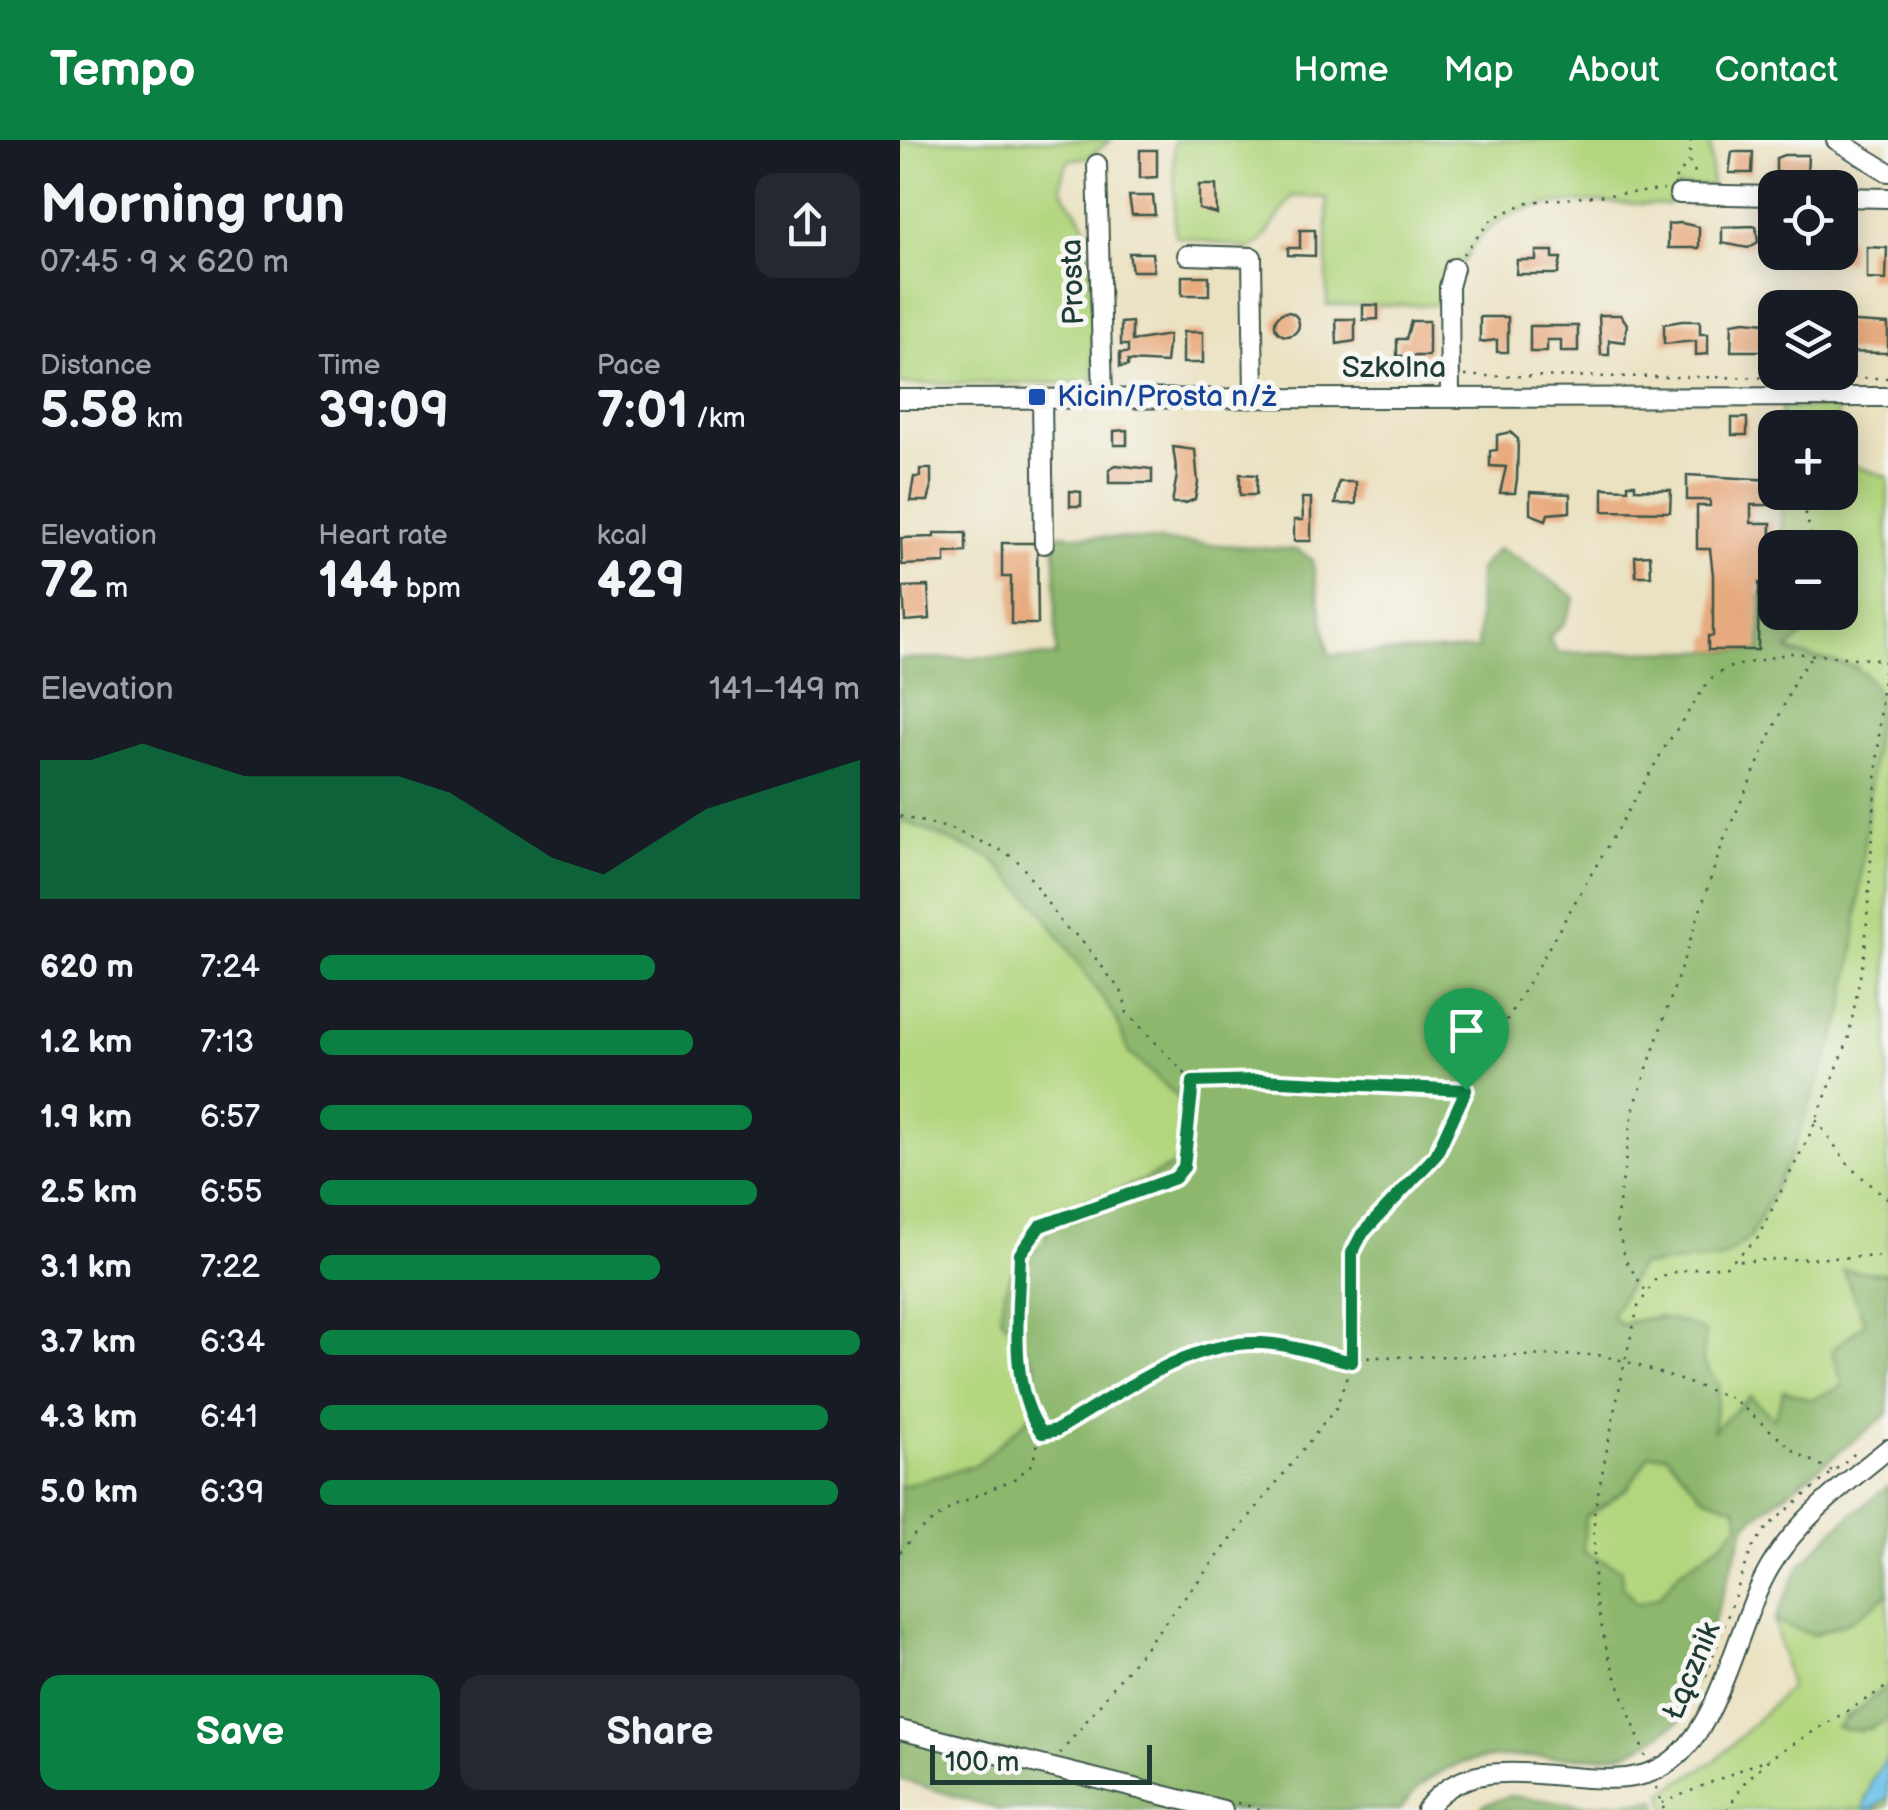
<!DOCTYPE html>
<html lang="en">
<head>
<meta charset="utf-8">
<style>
  :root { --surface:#171b24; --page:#242831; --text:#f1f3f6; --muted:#9ea1a6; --accent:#0b8043 }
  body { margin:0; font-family:"Balsamiq Sans",sans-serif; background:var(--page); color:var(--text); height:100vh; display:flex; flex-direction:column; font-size:38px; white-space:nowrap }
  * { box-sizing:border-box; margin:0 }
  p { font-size:32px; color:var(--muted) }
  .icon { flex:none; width:55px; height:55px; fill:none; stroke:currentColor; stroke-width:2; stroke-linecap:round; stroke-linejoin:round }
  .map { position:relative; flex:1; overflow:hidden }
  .side { display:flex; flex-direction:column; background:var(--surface); width:900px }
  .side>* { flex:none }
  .buttons { position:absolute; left:858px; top:30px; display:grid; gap:20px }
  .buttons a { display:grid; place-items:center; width:100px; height:100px; border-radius:20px; background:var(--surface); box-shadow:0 5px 25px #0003; font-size:50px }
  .scale { position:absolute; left:30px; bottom:25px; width:222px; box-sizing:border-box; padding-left:10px; border:5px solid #1f3d34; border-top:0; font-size:28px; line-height:35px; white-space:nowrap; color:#1f3d34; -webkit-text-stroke:8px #f6f6f2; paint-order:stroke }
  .pin { position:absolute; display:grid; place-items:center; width:85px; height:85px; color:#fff; margin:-102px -42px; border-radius:50% 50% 50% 0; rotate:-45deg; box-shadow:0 0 10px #0007 }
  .pin .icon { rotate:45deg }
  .round { display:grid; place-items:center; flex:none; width:105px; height:105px; border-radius:20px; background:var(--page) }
  .headline { display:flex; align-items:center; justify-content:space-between; height:170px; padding:0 40px }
  h1 { font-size:55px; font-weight:700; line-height:75px }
  .metrics { display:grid; grid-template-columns:repeat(3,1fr); gap:15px; height:170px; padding:10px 40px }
  .metrics div { display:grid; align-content:center }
  .metrics b { font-size:50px; font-weight:700 }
  .metrics small { font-size:28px; font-weight:400 }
  .metrics p { font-size:28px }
  .chart { height:280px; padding:20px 40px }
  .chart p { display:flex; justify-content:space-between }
  .chart svg { width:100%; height:180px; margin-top:10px; fill:var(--accent); opacity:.7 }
  .cta { display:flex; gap:20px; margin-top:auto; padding:20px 40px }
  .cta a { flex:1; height:115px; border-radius:20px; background:var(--accent); color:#fff; font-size:40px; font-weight:700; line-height:115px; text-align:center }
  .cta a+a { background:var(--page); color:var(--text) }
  ul { padding:0 40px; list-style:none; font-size:32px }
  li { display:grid; grid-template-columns:160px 120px 1fr; align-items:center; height:75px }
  li i { height:25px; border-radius:12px; background:var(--accent) }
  header { display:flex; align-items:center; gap:60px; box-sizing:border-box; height:140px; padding:0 50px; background:var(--accent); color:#fff }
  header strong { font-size:48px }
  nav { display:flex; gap:55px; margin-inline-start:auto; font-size:35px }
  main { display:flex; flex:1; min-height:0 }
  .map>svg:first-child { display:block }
  .green { fill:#b2d67e; stroke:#688a59; stroke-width:2.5 }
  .forest { fill:#8db76d; stroke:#567a50; stroke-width:2.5; fill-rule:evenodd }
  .water { fill:#6dc2ea; stroke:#46808f; stroke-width:2.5 }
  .building { fill:#e8ab7f }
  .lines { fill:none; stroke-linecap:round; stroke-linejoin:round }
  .minor-casing { stroke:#3e5649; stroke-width:22 }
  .path { stroke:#3e5649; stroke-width:2.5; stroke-dasharray:2.5 8; stroke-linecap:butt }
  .minor { stroke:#fff; stroke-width:18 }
  .route-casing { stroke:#fff; stroke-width:20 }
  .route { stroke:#0b8043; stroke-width:12 }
  .transit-dot { fill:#1a4fb4; stroke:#f6f6f2; stroke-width:4 }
  .labels { text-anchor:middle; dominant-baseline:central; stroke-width:10; stroke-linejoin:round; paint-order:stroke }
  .street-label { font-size:30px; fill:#1f3d34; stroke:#f6f6f2 }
  .transit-label { font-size:30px; fill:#164399; stroke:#f6f6f2; text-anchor:start }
</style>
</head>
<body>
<header>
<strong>Tempo</strong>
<nav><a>Home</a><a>Map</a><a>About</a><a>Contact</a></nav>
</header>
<main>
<section class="side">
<div class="headline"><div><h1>Morning run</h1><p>07:45 · 9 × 620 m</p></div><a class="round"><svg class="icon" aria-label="share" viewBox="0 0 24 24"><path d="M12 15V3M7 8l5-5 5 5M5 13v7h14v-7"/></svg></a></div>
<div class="metrics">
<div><p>Distance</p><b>5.58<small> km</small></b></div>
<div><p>Time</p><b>39:09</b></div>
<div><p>Pace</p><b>7:01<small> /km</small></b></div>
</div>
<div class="metrics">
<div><p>Elevation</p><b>72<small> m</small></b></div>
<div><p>Heart rate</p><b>144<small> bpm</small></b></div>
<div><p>kcal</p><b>429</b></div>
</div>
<div class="chart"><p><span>Elevation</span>141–149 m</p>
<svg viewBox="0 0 160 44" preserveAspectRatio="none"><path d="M0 44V10L10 10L20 6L30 10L40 14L50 14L60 14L70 14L80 18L90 26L100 34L110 38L120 30L130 22L140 18L150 14L160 10V44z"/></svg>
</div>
<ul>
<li><b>620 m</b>7:24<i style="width:62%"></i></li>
<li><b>1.2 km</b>7:13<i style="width:69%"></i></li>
<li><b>1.9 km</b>6:57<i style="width:80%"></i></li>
<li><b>2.5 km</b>6:55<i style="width:81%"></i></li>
<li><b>3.1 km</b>7:22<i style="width:63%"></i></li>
<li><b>3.7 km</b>6:34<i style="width:100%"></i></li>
<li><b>4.3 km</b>6:41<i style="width:94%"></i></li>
<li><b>5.0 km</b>6:39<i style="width:96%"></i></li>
</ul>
<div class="cta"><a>Save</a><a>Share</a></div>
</section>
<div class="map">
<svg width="988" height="1670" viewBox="0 0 988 1670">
  <rect width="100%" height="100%" fill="#f6f6f2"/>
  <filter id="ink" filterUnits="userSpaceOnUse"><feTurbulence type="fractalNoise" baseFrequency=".01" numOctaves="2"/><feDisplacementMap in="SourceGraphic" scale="20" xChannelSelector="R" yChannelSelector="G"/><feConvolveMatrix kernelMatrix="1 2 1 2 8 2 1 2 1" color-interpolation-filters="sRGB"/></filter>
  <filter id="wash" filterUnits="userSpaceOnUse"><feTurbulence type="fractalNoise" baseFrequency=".0048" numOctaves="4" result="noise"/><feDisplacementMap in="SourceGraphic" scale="40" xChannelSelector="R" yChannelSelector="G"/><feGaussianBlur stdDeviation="2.25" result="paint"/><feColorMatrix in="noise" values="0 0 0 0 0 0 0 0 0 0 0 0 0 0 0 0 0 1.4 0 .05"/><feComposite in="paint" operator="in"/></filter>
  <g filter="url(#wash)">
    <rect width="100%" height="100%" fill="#ebe2c2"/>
    <path class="green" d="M0 0H211L188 17 169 20C147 58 179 61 185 88 195 137 191 193 194 243L0 244Z
      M274 0H810L812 45 777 47 768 65C694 65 601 43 564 122L550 123 540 165H427V58L392 56 363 100 351 109 275 96Z
      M937 267V287H881V268Z
      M940 315 942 322 988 337V1134L945 1130 965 1184 944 1246 875 1280 812 1292 819 1245 759 1176 721 1185 711 1176 739 1126 850 1098 943 874 954 808 968 653 957 526 928 523 887 509 909 490V473L940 472V408L882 407V353L940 352Z
      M0 679 91 718 139 767 216 878 229 913 276 955 286 972 279 1023 226 1048 149 1071 145 1104 123 1117 136 1271 77 1325 0 1347Z
      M766 1314 802 1355 836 1367 840 1382 824 1401 779 1432 759 1457 737 1465 722 1445 683 1412 685 1377 707 1364 749 1315Z
      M988 1454V1545L967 1566 944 1577 969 1589 988 1579V1617L965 1659 971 1670 988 1657V1665L977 1670H766L763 1652 819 1618 890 1547 874 1481 913 1495 953 1480Z"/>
    <path class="forest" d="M155 394 398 410 412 420 429 515 578 509 579 430 597 409C611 412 660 446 675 458L664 483 649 497 657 513 860 510 862 454 875 426V472L909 473V490L888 509 891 513C927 522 967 518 979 558L954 808 943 874 890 1017 850 1098 822 1118 739 1126 711 1176 721 1185C754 1173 776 1177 805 1192L803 1222 819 1245 813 1291 850 1256 874 1279 884 1250 911 1260 943 1246 932 1210 965 1183 943 1130 988 1134V1274L846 1384 780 1581C763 1591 740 1611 720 1614 642 1628 551 1590 500 1670H100L0 1639V1347L77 1325 136 1271 135 1223 100 1175C106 1138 112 1123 145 1104L149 1071 226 1048 279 1023 286 972 276 955 229 913 216 878 139 767 91 718 0 679V519L156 516ZM766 1314 802 1355 836 1368 840 1383 824 1401 779 1432 759 1457 736 1464 722 1445 721 1429 683 1412 685 1377 728 1348 749 1315Z
      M988 1346V1454L953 1480 913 1495 874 1481 900 1426 936 1388Z
      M988 1545V1579C969 1589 957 1594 936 1587Z
      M610 1656 685 1665 757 1660 758 1670H581L583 1665Z"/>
    <path class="water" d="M988 1617V1657L971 1670 964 1669 972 1640Z"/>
    <g id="blocks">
      <path class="building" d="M240 10H257V37L240 38Z
        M832 12H853L852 33H829Z
        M884 15H908L907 36 876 32V18Z
        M299 45H316L317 74 299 69Z
        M229 56H253L255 75H232Z
        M781 83 799 87V108H768V84Z
        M856 86 858 102 848 108 822 103V87Z
        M400 90H415V116L388 115V108H400Z
        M940 98 950 99V122L921 118V112H940Z
        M967 107 987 108 986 140 967 139Z
        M636 111H653V118H661L658 134H616L617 120H636Z
        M229 113H252L254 131H232Z
        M282 136H309V155H282Z
        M463 165H478V179L463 180Z
        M375 184a12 12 0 1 1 24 0a12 12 0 1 1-24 0Z
        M699 175H721L727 184 725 202 709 200V215H701Z
        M580 177H608V212H597V200L580 202Z
        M436 179H455V201L437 204Z
        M511 181H529V216H497V199H506Z
        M782 181H800V194H808V214L796 215V201L764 204V184Z
        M845 181 875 184V211H831L832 183Z
        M940 181 988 184V213L940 212Z
        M232 182V201L269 195 266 223 228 221V226L220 227V213H228V205H221V183Z
        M630 186H678V212H661V200H647V212H630Z
        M283 192H303V223H283Z
        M832 278H847V295H832Z
        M227 290V305H214V291Z
        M610 292 618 299 617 339 615 353H600L606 327 590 326V311L597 310V295Z
        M273 307 295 310 298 343 295 359 286 363H272L277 335Z
        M216 325 252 329V343H209V329Z
        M20 329H31V350L28 361H10L14 337H20Z
        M340 334 357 335 356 355H340Z
        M787 335 873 340V365H851V383H871L870 435H866V443H859L858 510H808V496H813V435L810 409H797V366H810V360H787Z
        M439 342H456V364H435Z
        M728 344H735V349L771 350 770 372 703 371V348L728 349Z
        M170 351 181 352V366H170Z
        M630 352 670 354V372L648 374 646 380 630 374Z
        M402 358H411V401H394V380H403Z
        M34 393H66V412L45 413V423L2 425 1 398 34 397Z
        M102 403H137L138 484H111V437H102Z
        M750 415 751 436H736L735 416Z
        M28 446 30 479 5 481 3 447Z"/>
    </g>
  </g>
  <g filter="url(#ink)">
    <use href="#blocks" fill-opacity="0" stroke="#3e5649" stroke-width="2.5"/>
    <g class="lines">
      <defs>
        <path id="minor" d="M936 0 988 32
          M197 24 203 257
          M779 54 875 56
          M940 57 988 58
          M287 115 352 117 354 255
          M550 255 549 147 554 128
          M142 257 144 404
          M0 259 988 257
          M0 1590 323 1670
          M526 1670C579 1593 698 1666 764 1626 822 1591 835 1486 870 1427 898 1379 946 1343 988 1309"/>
      </defs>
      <use href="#minor" class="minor-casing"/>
      <path class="path" d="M791 0 789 21 797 36
        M775 39 789 22
        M563 114 593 78 628 62 764 50
        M565 236 988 238
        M900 288 901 274
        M901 352 914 408
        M916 474V472
        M0 676 51 689 105 712 120 723 164 787 180 798 223 854 227 873 293 942 360 939 564 950
        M293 942 284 1027 275 1038C251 1045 153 1075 138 1088 103 1117 117 1258 141 1293L157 1289C218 1253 286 1202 360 1203 398 1203 433 1228 472 1217L698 1215 725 1221 832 1258 897 1313 932 1331
        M916 980 951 1028 988 1059
        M840 1121 988 1116
        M745 1150 726 1121 716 1083 733 971 823 702 896 538 911 517
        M0 1412 15 1394 55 1365 116 1338 132 1324 141 1293
        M806 1536 852 1408 868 1386 959 1310
        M160 1614 436 1268 452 1222V1113L462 1094 536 1015 566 950 765 607 810 539 827 528 890 513 984 520 965 810 948 901 912 990 857 1099 827 1126 777 1131 755 1140 738 1167 725 1221 694 1373V1452L708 1515 745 1616
        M756 1647 764 1670
        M337 1663 364 1670
        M762 1663 869 1618
        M827 1670 844 1643 870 1618 988 1546"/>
      <use href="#minor" class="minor"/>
    </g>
  </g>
  <g class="lines" filter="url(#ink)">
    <defs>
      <path id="route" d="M360 940 566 950 536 1015 462 1094 452 1113V1222C423 1216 391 1204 361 1203 288 1200 218 1254 157 1290L142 1293C107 1245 119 1170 120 1114L140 1086 275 1038 284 1027 293 942Z"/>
    </defs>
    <use href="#route" class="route-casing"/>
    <use href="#route" class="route"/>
  </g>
  <rect class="transit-dot" x="127" y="247" width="20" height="20" rx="5"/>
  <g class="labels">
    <g class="street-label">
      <text transform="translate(173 142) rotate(-92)">Prosta</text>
      <text x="494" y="228">Szkolna</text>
      <text transform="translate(792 1531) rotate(-67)">Łącznik</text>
    </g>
    <g class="transit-label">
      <text x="157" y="257">Kicin/Prosta n/ż</text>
    </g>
  </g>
</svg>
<div class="buttons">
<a><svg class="icon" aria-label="locate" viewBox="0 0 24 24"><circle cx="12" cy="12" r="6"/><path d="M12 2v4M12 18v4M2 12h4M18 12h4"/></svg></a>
<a><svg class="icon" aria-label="layers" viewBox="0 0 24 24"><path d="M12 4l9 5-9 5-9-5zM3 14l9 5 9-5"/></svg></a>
<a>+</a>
<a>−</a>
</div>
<div class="scale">100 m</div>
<div class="pin" style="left:566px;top:950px;background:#1e9e55"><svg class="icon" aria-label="arrive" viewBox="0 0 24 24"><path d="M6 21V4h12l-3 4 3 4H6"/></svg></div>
</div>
</main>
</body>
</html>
